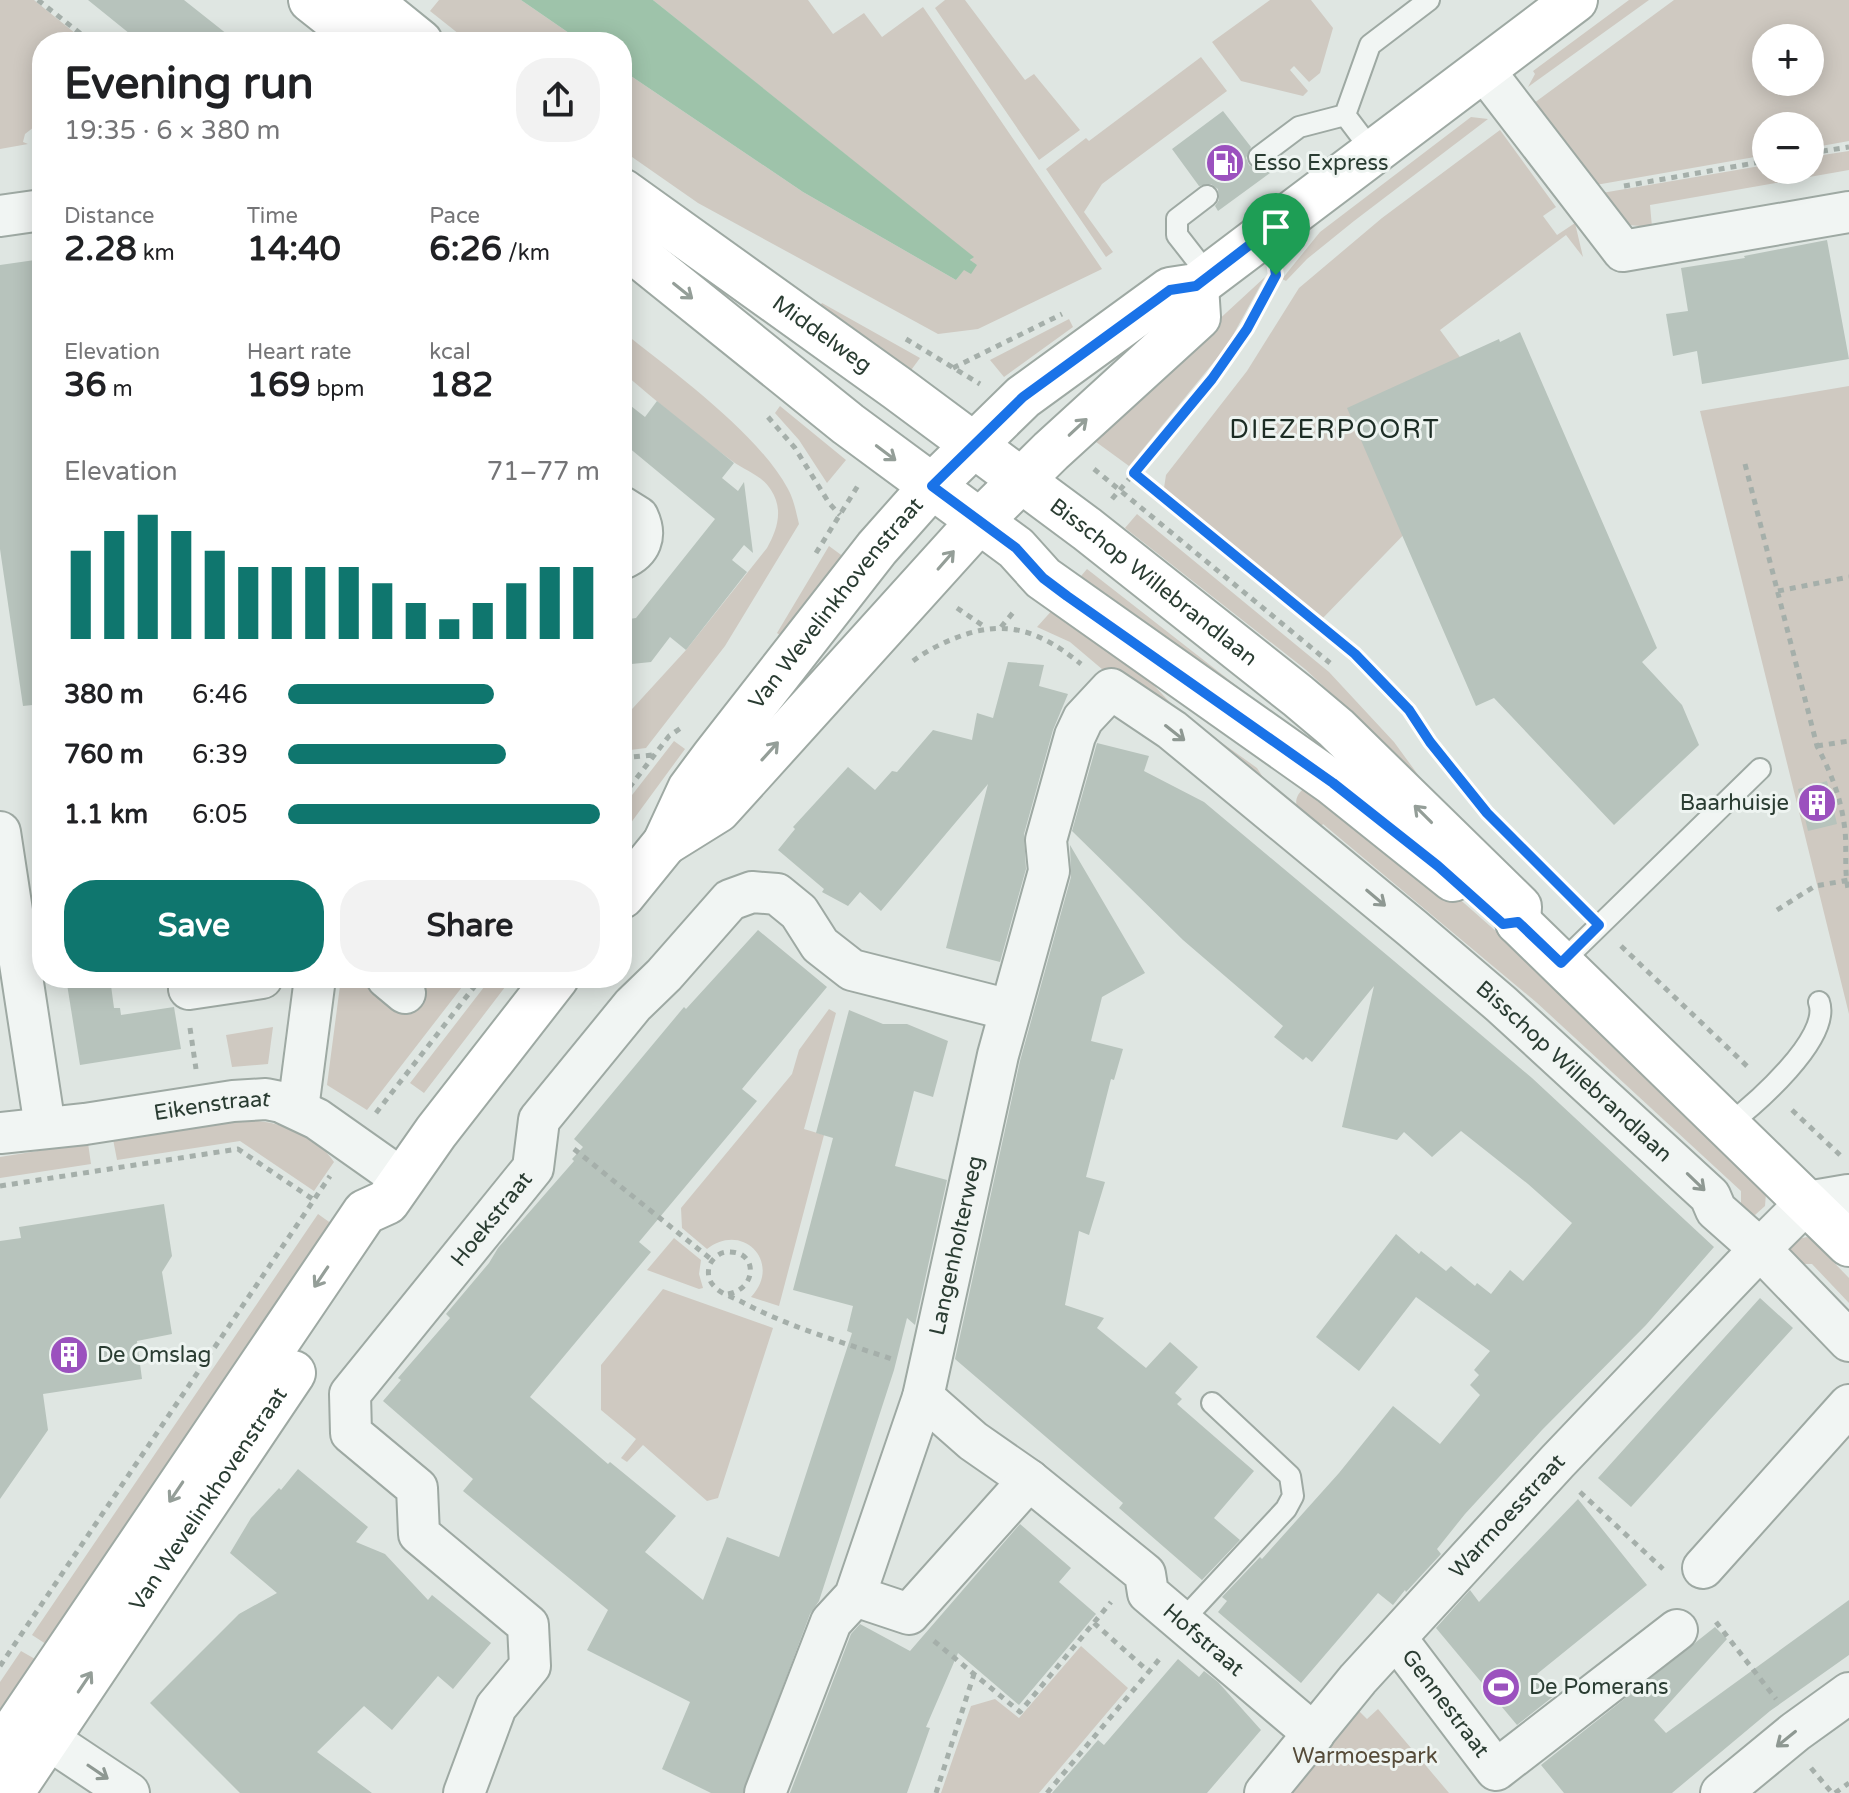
<!DOCTYPE html>
<html lang="en">
<head>
<meta charset="utf-8">
<style>
  :root { --surface:#fff; --page:#f2f2f2; --text:#202124; --muted:#757577; --accent:#0f766e }
  body { margin:0; font-family:"Varela Round",sans-serif; background:var(--page); color:var(--text); height:100vh; display:flex; flex-direction:column; font-size:30px; white-space:nowrap }
  * { box-sizing:border-box; margin:0 }
  p { font-size:26px; color:var(--muted) }
  .icon { flex:none; width:44px; height:44px; fill:none; stroke:currentColor; stroke-width:2; stroke-linecap:round; stroke-linejoin:round }
  .map { position:relative; flex:1; overflow:hidden }
  .side { position:absolute; left:32px; top:32px; width:600px; height:956px; display:flex; flex-direction:column; background:var(--surface); border-radius:32px; box-shadow:0 4px 20px #0003 }
  .side>* { flex:none }
  .fabs { position:absolute; left:1752px; top:24px; display:grid; gap:16px }
  .fabs a { display:grid; place-items:center; width:72px; height:72px; border-radius:50%; background:var(--surface); box-shadow:0 4px 20px #0003; font-size:40px }
  .pin { position:absolute; display:grid; place-items:center; width:68px; height:68px; color:#fff; margin:-82px -34px; border-radius:50% 50% 50% 0; rotate:-45deg; box-shadow:0 0 8px #0007 }
  .pin .icon { rotate:45deg }
  .round { display:grid; place-items:center; flex:none; width:84px; height:84px; border-radius:32px; background:var(--page) }
  .overview { display:flex; align-items:center; justify-content:space-between; height:136px; padding:0 32px }
  h1 { font-size:44px; font-weight:700; line-height:60px }
  .metrics { display:grid; grid-template-columns:repeat(3,1fr); gap:12px; height:136px; padding:8px 32px }
  .metrics div { display:grid; align-content:center }
  .metrics b { font-size:34px; font-weight:700 }
  .metrics small { font-size:22px; font-weight:400 }
  .metrics p { font-size:22px }
  .chart { height:224px; padding:16px 32px }
  .chart p { display:flex; justify-content:space-between }
  .chart svg { width:100%; height:144px; margin-top:8px; stroke:var(--accent); stroke-width:6 }
  .button { display:flex; gap:16px; margin-top:auto; padding:16px 32px }
  .button a { flex:1; height:92px; border-radius:32px; background:var(--accent); color:#fff; font-size:32px; font-weight:700; line-height:92px; text-align:center }
  .button a+a { background:var(--page); color:var(--text) }
  ul { padding:0 32px; list-style:none; font-size:26px }
  li { display:grid; grid-template-columns:128px 96px 1fr; align-items:center; height:60px }
  li i { height:20px; border-radius:10px; background:var(--accent) }
  .map>svg:first-child { display:block }
  .green { fill:#cfc9c1; fill-rule:evenodd }
  .water { fill:#9ec3aa }
  .building { fill:#b7c3bc }
  .lines { fill:none; stroke-linecap:round; stroke-linejoin:round }
  .service-casing { stroke:#9ea9a3; stroke-width:24 }
  .minor-casing { stroke:#9ea9a3; stroke-width:44 }
  .secondary-casing { stroke:#9ea9a3; stroke-width:48 }
  .path { stroke:#a5afaa; stroke-width:5; stroke-dasharray:6 6; stroke-linecap:butt }
  .service { stroke:#f1f5f3; stroke-width:20 }
  .minor { stroke:#f1f5f3; stroke-width:40 }
  .secondary { stroke:#fff; stroke-width:44 }
  .oneway { stroke:#949e98 }
  .oneway2 { stroke:#8e9892 }
  .route-casing { stroke:#fff; stroke-width:16 }
  .route { stroke:#1a73e8; stroke-width:10 }
  .labels { text-anchor:middle; dominant-baseline:central; stroke-width:6; stroke-linejoin:round; paint-order:stroke }
  .poi-label { font-size:22px; fill:#2a3c32; stroke:#eef4f1; text-anchor:start }
  .street-label { font-size:22px; fill:#2a3c32; stroke:#eef4f1 }
  .park-label { font-size:22px; fill:#564b39; stroke:#eef4f1 }
  .quarter-label { font-size:26px; letter-spacing:2px; fill:#1c2c24; stroke:#eef4f1 }
</style>
</head>
<body>
<div class="map">
<svg width="1849" height="1793" viewBox="0 0 1849 1793">
  <rect width="100%" height="100%" fill="#dfe6e2"/>
  <path class="green" d="M0 0H34L86 42H42V127H34L25 134 23 142 28 144 0 149Z
    M439 0H521L582 42H469L430 11Z
    M653 0H808L833 34 864 13 882 37 923 7 1102 269 978 329 938 334 698 203 622 150V70L803 192 956 280 973 257Z
    M945 0H965L1025 80 1034 74 1080 130 1039 160 935 8Z
    M1270 0H1311L1333 28 1320 73 1309 82 1294 66 1290 70 1308 91 1303 96 1241 81 1212 42Z
    M1629 0H1649L1528 87 1535 74 1533 71Z
    M1674 0H1849V141L1810 148V126H1766V155L1590 186 1530 106ZM1766 38H1810V82H1766Z
    M1201 57 1227 91 1102 184 1084 212 1113 252 1106 257 1046 169 1086 138 1089 141Z
    M1471 117 1488 119 1354 221 1307 259 1286 281 1282 279 1320 232Z
    M1500 130 1556 207 1543 216 1557 235 1575 223 1583 257 1566 235 1440 330 1510 425 1322 619 1164 488 1166 475 1247 371 1299 288 1382 218Z
    M1849 151V170L1650 205 1652 227 1628 225 1596 194 1766 165V170H1810V157Z
    M1265 277 1227 346 1129 466 1092 439 1098 431Z
    M822 303 920 358 906 377 814 313Z
    M1069 319 1073 327 1004 377 990 360Z
    M622 331C673 372 757 432 788 489 794 500 796 512 799 524L725 646 646 748 622 751V720L686 650 767 548C777 530 784 510 771 490 763 476 746 471 732 461 694 433 658 402 622 372Z
    M1849 386V1014L1700 411Z
    M780 406 846 460 827 483 799 440 775 413Z
    M1137 514 1329 672 1394 742 1435 798 1345 706 1305 669 1125 528Z
    M829 546 848 560 787 640 777 633Z
    M1087 569 1284 723 1328 750 1390 800 1076 582Z
    M1055 607 1129 659 1179 712 1257 768 1266 782 1109 675 1070 642 1037 627Z
    M674 741 685 749 622 835V808Z
    M1305 788 1402 852 1464 903 1515 948 1766 1193 1765 1206 1755 1215 1741 1211V1191L1536 1002 1323 824 1314 835C1302 822 1286 800 1305 788Z
    M341 978H358L401 1012 429 978H469L367 1110 327 1085Z
    M491 978H512L424 1093 410 1083Z
    M829 1009 836 1013 804 1129 824 1135 779 1306 751 1297C783 1263 743 1221 707 1249L682 1228 681 1208 792 1074 799 1050Z
    M273 1027 268 1064 232 1067 226 1035Z
    M245 1120C278 1121 315 1133 334 1162L314 1191 240 1141 117 1160 113 1139Z
    M88 1143 91 1164 0 1178V1157Z
    M318 1214 332 1224 46 1644 32 1635Z
    M1807 1237 1813 1241 1849 1278V1303L1812 1264H1795L1789 1255C1790 1245 1797 1238 1807 1237Z
    M674 1238 701 1260 699 1274 703 1288 699 1289 647 1270Z
    M663 1289 773 1328 718 1498 707 1501 643 1445 627 1462 621 1458 636 1439 601 1410V1365Z
    M1081 1646 1128 1688 1039 1793H941L971 1706 995 1699 1019 1718Z
    M21 1651 35 1659 0 1711V1682Z
    M1356 1708 1367 1719 1378 1709 1449 1793H1280Z"/>
  <path class="water" d="M521 0H653L974 257 970 260 977 265 971 274 964 270 956 280 803 192 622 70V42H582Z"/>
  <path class="building" d="M88 0H184L237 42H140Z
    M1223 111 1251 147 1246 158 1249 165 1255 169 1266 168 1270 173 1218 211 1215 206 1219 200 1218 189 1211 184 1199 186 1172 149Z
    M1827 240 1849 359 1702 384 1697 351 1673 356 1666 314 1688 311 1681 268 1745 258 1744 256Z
    M42 259V704L23 706 0 549V265Z
    M1520 332 1657 648 1642 662 1682 705 1699 745 1614 825 1494 698 1476 706 1347 408 1499 339 1500 342Z
    M622 399 645 417 657 401 734 463 722 478 738 491 744 482 753 553 744 545 732 560 747 572 686 650 670 637 651 662 622 665V620L636 618 715 519 622 442Z
    M1008 662 1044 665 1039 686 1068 694 1053 730 1024 834 1026 869 1000 962 946 948 988 784 881 911 860 892 848 906 822 892 824 889 778 850 795 829 793 827 848 767 875 790 892 771 897 772 933 730 972 740 977 713 993 718Z
    M1097 743 1149 756 1144 771 1204 802 1394 961 1532 1078 1714 1247 1646 1325 1542 1430 1465 1514 1437 1549 1441 1554 1406 1592 1405 1590 1393 1605 1378 1593 1301 1683 1218 1612 1227 1601 1222 1597 1260 1557 1262 1559 1339 1473 1393 1406 1440 1444 1480 1395 1470 1385 1479 1375 1474 1370 1490 1351 1416 1297 1359 1371 1316 1337 1396 1234 1419 1254 1421 1251 1446 1271 1451 1266 1475 1286 1477 1283 1491 1294 1510 1270 1523 1281 1572 1223 1528 1184 1461 1131 1432 1157 1404 1132 1397 1140 1342 1127 1374 986 1312 1062 1306 1057 1303 1060 1274 1037 1283 1026 1183 940 1072 831Z
    M1827 781 1837 824 1808 831 1798 789Z
    M1070 845 1145 973 1102 997 1091 1041 1123 1049 1114 1080 1111 1079 1086 1177 1105 1182 1089 1235 1079 1231 1065 1305 1104 1318 1097 1328 1146 1368 1170 1342 1198 1367 1175 1393 1182 1399 1177 1404 1254 1471 1214 1518 1240 1540 1202 1580 1119 1508 1123 1503 955 1359 1020 1061 1071 877Z
    M758 930 827 987 742 1089 757 1101 639 1242 651 1252 530 1397 608 1464 610 1462 676 1516 645 1552 703 1600 727 1537 779 1557 852 1333 847 1331 853 1306 793 1290 833 1138 816 1133 849 1010 883 1024H907L948 1041 933 1097 914 1091 895 1166 947 1180 915 1325 907 1318 894 1370 819 1601 810 1614 743 1793H711L662 1769 690 1702 587 1650 608 1610 463 1491 473 1479 383 1401 401 1380 398 1378 450 1318 446 1314 489 1263 498 1248 574 1161 572 1159 583 1147 574 1139 684 1007 686 1009Z
    M66 978H110L114 1008H120L121 1015 174 1007 181 1049 80 1065Z
    M164 1204 172 1256 162 1272 172 1334 137 1341 142 1379 43 1394 48 1430 0 1499V1241L21 1238 19 1227Z
    M1760 1298 1793 1328 1631 1507 1598 1478Z
    M298 1469 368 1527 356 1542 385 1554 428 1600 432 1595 491 1643 453 1689 438 1676 392 1730 364 1706 317 1752 372 1793H240L150 1703 239 1614 277 1593 230 1553 251 1518 279 1488 281 1490Z
    M1578 1499 1647 1585 1537 1674 1555 1695 1517 1725 1436 1628 1470 1590 1479 1602Z
    M1020 1524 1071 1568 1059 1582 1096 1614 1019 1705 958 1653 926 1727 930 1728 907 1793H790L851 1634 860 1624 910 1651Z
    M1849 1600V1655L1770 1711 1672 1793H1564L1541 1765 1715 1627 1727 1639 1654 1720 1666 1733Z
    M1178 1659 1199 1677 1204 1671 1218 1682 1261 1730 1207 1793H1052L1098 1740 1104 1745Z"/>
  <g class="lines">
    <defs>
      <path id="service" d="M1373 152 1345 115 1370 45 1429 0
        M1259 157 1299 127 1345 115
        M1207 196 1177 219V235L1209 276
        M1561 963 1760 769
        M1728 1125C1754 1105 1832 1038 1819 1002
        M1181 1622 1286 1509 1293 1496 1290 1476 1212 1403"/>
      <g id="minor">
        <path d="M1483 69 1623 251 1849 212"/>
        <path d="M0 216 42 210"/>
        <path d="M622 507 638 517C647 536 641 551 622 559"/>
        <path d="M0 832 45 1127"/>
        <path d="M387 978 405 993"/>
        <path d="M189 989 262 978"/>
        <path d="M298 1109 315 978"/>
        <path id="s1" d="M0 1133 85 1124 233 1101 266 1099 281 1102 317 1119 402 1179"/>
        <path id="s2" d="M923 1397 973 1441 1029 1480 1139 1569 1145 1574 1148 1593 1314 1734"/>
        <path d="M1703 1568 1849 1405"/>
        <path d="M855 1596 909 1614 1029 1480"/>
        <path id="s3" d="M1396 1638 1496 1770 1677 1630"/>
        <path d="M21 1721 129 1793"/>
        <path id="s4" d="M464 1793 496 1707 530 1666 528 1625 419 1534 417 1488 351 1433 350 1394 533 1168 539 1120 633 1005 664 975 730 900 752 892 777 894 799 912 820 945 852 970 1010 1010"/>
        <path id="s5" d="M765 1793 831 1622 855 1596 923 1397 998 1055 1049 871 1046 840 1075 736 1083 719 1111 689 1172 730 1412 928 1501 1004 1710 1196 1716 1210 1760 1249 1849 1341"/>
        <path id="s6" d="M1265 1793 1358 1679 1557 1462 1760 1249 1807 1202 1848 1195"/>
        <path d="M1721 1793 1795 1732 1849 1693"/>
      </g>
      <g id="secondary">
        <path d="M311 0 364 42"/>
        <path d="M368 0 420 42"/>
        <path id="s7" d="M622 191 897 388 1087 529 1298 696 1336 728 1519 907 1518 922"/>
        <path d="M622 242 848 424 1016 548 1043 578 1333 783 1453 879"/>
        <path d="M665 843 718 810 973 528 1051 451 1198 317 1196 286"/>
        <path id="s8" d="M622 896 665 843 690 789 713 758 877 548 932 486 1023 397 1170 290 1196 286 1575 0"/>
        <path d="M1518 922 1849 1244"/>
        <path d="M0 1751 365 1212 387 1202 436 1132 556 978"/>
        <path id="s9" d="M11 1793 293 1373"/>
      </g>
    </defs>
    <use href="#service" class="service-casing"/>
    <use href="#minor" class="minor-casing"/>
    <use href="#secondary" class="secondary-casing"/>
    <path class="path" d="M38 0 91 42
      M1810 153 1849 147
      M1624 186 1766 161
      M906 339 980 384
      M953 368 1062 314
      M768 417 795 448 829 503 840 515
      M1745 464 1817 746C1830 771 1840 795 1844 823 1848 846 1843 870 1849 893
      M1094 469 1330 663
      M1134 473 1355 654 1409 710 1430 742 1487 812
      M1112 499C1170 431 1228 365 1270 286
      M816 553 859 484
      M1778 591 1849 577
      M957 608 985 627
      M1001 627 1016 609
      M913 661C926 651 942 643 958 637 1008 618 1041 632 1081 664
      M1817 746 1849 741
      M622 758 653 755
      M622 797 669 736 681 728
      M1555 882 1580 906
      M1777 910 1815 886 1849 880
      M1621 946 1750 1069
      M190 1028 196 1069
      M1792 1110 1840 1155
      M376 1113 481 978
      M574 1149 712 1260
      M0 1186 238 1149 314 1200
      M728 1294C757 1289 758 1252 730 1252 721 1251 714 1257 710 1264 707 1272 708 1281 715 1287 721 1294 733 1297 742 1302 789 1327 841 1342 892 1359
      M1580 1492 1663 1569
      M1716 1622 1776 1699
      M1094 1623 1149 1672
      M934 1641 1020 1712 1111 1602
      M0 1666 330 1176
      M1811 1768 1832 1793
      M936 1793 974 1674
      M1047 1793 1162 1656
      M1835 1793 1849 1783"/>
    <use href="#service" class="service"/>
    <use href="#minor" class="minor"/>
    <use href="#secondary" class="secondary"/>
  </g>
  <defs><path id="oneway-shaft" d="M-6 0H5M1.5-3L5.5 0L1.5 3" fill="none" stroke-width="1.6" stroke-linecap="round" stroke-linejoin="round" transform="scale(2)"/></defs>
  <g class="oneway">
    <use href="#oneway-shaft" transform="translate(683 291) rotate(39)"/>
    <use href="#oneway-shaft" transform="translate(1078 427) rotate(-43)"/>
    <use href="#oneway-shaft" transform="translate(886 453) rotate(37)"/>
    <use href="#oneway-shaft" transform="translate(946 560) rotate(-49)"/>
    <use href="#oneway-shaft" transform="translate(770 751) rotate(-48)"/>
    <use href="#oneway-shaft" transform="translate(1423 814) rotate(-135)"/>
    <use href="#oneway-shaft" transform="translate(321 1277) rotate(124)"/>
    <use href="#oneway-shaft" transform="translate(176 1492) rotate(124)"/>
    <use href="#oneway-shaft" transform="translate(85 1682) rotate(-56)"/>
  </g>
  <g class="oneway2">
    <use href="#oneway-shaft" transform="translate(1175 733) rotate(38)"/>
    <use href="#oneway-shaft" transform="translate(1376 898) rotate(40)"/>
    <use href="#oneway-shaft" transform="translate(1696 1182) rotate(44)"/>
    <use href="#oneway-shaft" transform="translate(1786 1739) rotate(141)"/>
    <use href="#oneway-shaft" transform="translate(98 1772) rotate(34)"/>
  </g>
  <g class="lines">
    <defs>
      <path id="route" d="M1269 230 1276 275 1247 329 1212 379 1134 473 1355 654 1409 710 1430 742 1487 813 1599 925 1561 963 1518 922 1503 924 1438 866 1333 783 1067 596 1043 578 1016 548 932 486 1023 397 1170 290 1196 286Z"/>
    </defs>
    <use href="#route" class="route-casing"/>
    <use href="#route" class="route"/>
  </g>
  <defs>
    <symbol id="fuel-disc" viewBox="-11 -11 22 22"><circle r="9.5" fill="#9b51be" stroke="#eef4f1"/><path d="M-5.5-6h7V0h2V4h1.3V-2.5L3-4.5l.8-.8L6-3V5H2.5V1h-1V6h-7ZM-4.2-4.7v3.2H.2V-4.7Z" fill="#fff"/></symbol>
    <symbol id="building-disc" viewBox="-11 -11 22 22"><circle r="9.5" fill="#9b51be" stroke="#eef4f1"/><path d="M-4-6H4V6H1V3H-1V6H-4ZM-2.5-4.3h1.7v1.8h-1.7ZM.8-4.3h1.7v1.8H.8ZM-2.5-1h1.7V.8h-1.7ZM.8-1h1.7V.8H.8Z" fill="#fff"/></symbol>
    <symbol id="stadium-disc" viewBox="-11 -11 22 22"><circle r="9.5" fill="#9b51be" stroke="#eef4f1"/><path d="M0-5a6.5 5 0 1 0 0 10a6.5 5 0 1 0 0-10ZM-3.5-1.8h7v3.6h-7Z" fill="#fff"/></symbol>
  </defs>
  <g fill-rule="evenodd">
    <use href="#fuel-disc" x="1203" y="141" width="44" height="44"/>
    <use href="#building-disc" x="1795" y="781" width="44" height="44"/>
    <use href="#building-disc" x="47" y="1333" width="44" height="44"/>
    <use href="#stadium-disc" x="1479" y="1665" width="44" height="44"/>
  </g>
  <g class="labels">
    <g class="poi-label">
      <text x="1253" y="163">Esso Express</text>
      <text x="1789" y="803" text-anchor="end">Baarhuisje</text>
      <text x="97" y="1355">De Omslag</text>
      <text x="1529" y="1687">De Pomerans</text>
    </g>
    <g class="street-label">
      <text stroke="none"><textPath href="#s7" startOffset="246">Middelweg</textPath></text>
      <text stroke="none"><textPath href="#s7" startOffset="660">Bisschop Willebrandlaan</textPath></text>
      <text stroke="none"><textPath href="#s8" startOffset="364">Van Wevelinkhovenstraat</textPath></text>
      <text stroke="none"><textPath href="#s5" startOffset="1770">Bisschop Willebrandlaan</textPath></text>
      <text stroke="none"><textPath href="#s1" startOffset="214">Eikenstraat</textPath></text>
      <text stroke="none"><textPath href="#s4" startOffset="724">Hoekstraat</textPath></text>
      <text stroke="none"><textPath href="#s5" startOffset="584">Langenholterweg</textPath></text>
      <text stroke="none"><textPath href="#s9" startOffset="354">Van Wevelinkhovenstraat</textPath></text>
      <text stroke="none"><textPath href="#s6" startOffset="368">Warmoesstraat</textPath></text>
      <text stroke="none"><textPath href="#s2" startOffset="376">Hofstraat</textPath></text>
      <text stroke="none"><textPath href="#s3" startOffset="82">Gennestraat</textPath></text>
    </g>
    <g class="park-label">
      <text x="1365" y="1756">Warmoespark</text>
    </g>
    <g class="quarter-label">
      <text x="1335" y="429">DIEZERPOORT</text>
    </g>
  </g>
</svg>
<div class="fabs">
<a>+</a>
<a>−</a>
</div>
<div class="pin" style="left:1276px;top:275px;background:#1e9e55"><svg class="icon" aria-label="arrive" viewBox="0 0 24 24"><path d="M6 21V4h12l-3 4 3 4H6"/></svg></div>
<section class="side">
<div class="overview"><div><h1>Evening run</h1><p>19:35 · 6 × 380 m</p></div><a class="round"><svg class="icon" aria-label="share" viewBox="0 0 24 24"><path d="M12 15V3M7 8l5-5 5 5M5 13v7h14v-7"/></svg></a></div>
<div class="metrics">
<div><p>Distance</p><b>2.28<small> km</small></b></div>
<div><p>Time</p><b>14:40</b></div>
<div><p>Pace</p><b>6:26<small> /km</small></b></div>
</div>
<div class="metrics">
<div><p>Elevation</p><b>36<small> m</small></b></div>
<div><p>Heart rate</p><b>169<small> bpm</small></b></div>
<div><p>kcal</p><b>182</b></div>
</div>
<div class="chart"><p><span>Elevation</span>71–77 m</p>
<svg viewBox="0 0 160 44" preserveAspectRatio="none"><path d="M5 44V17M15 44V11M25 44V6M35 44V11M45 44V17M55 44V22M65 44V22M75 44V22M85 44V22M95 44V27M105 44V33M115 44V38M125 44V33M135 44V27M145 44V22M155 44V22"/></svg>
</div>
<ul>
<li><b>380 m</b>6:46<i style="width:66%"></i></li>
<li><b>760 m</b>6:39<i style="width:70%"></i></li>
<li><b>1.1 km</b>6:05<i style="width:100%"></i></li>
</ul>
<div class="button"><a>Save</a><a>Share</a></div>
</section>
</div>
</body>
</html>
